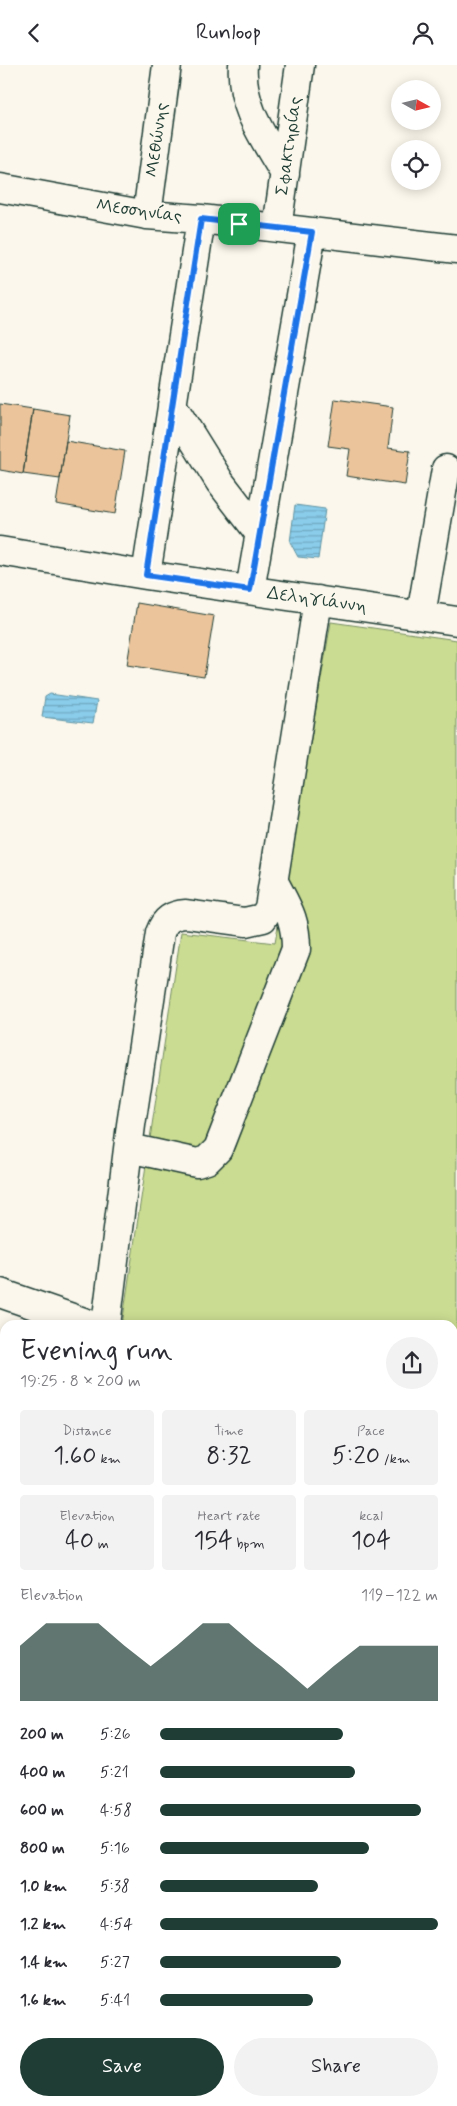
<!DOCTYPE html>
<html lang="en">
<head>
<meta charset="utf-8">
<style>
  :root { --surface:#fff; --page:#f2f2f3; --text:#2b2b33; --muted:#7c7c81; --accent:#1f3d34 }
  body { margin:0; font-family:Mynerve,sans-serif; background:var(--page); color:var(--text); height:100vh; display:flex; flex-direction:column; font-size:19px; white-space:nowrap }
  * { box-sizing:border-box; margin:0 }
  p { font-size:16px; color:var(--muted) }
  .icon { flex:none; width:28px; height:28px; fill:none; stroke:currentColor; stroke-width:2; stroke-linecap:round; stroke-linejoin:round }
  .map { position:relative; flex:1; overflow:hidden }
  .side { position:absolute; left:0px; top:1255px; width:458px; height:786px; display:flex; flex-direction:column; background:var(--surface); border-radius:15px 15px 0 0; box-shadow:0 2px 12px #0003 }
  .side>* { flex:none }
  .needle { width:32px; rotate:98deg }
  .controls { position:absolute; left:391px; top:15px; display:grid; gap:10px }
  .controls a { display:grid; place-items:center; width:50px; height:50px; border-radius:50%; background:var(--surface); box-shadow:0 2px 12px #0003; font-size:25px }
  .pin { position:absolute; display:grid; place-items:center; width:42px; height:42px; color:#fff; margin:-21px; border-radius:10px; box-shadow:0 2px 8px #0006 }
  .round { display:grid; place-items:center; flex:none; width:52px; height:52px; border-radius:26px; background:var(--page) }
  .overview { display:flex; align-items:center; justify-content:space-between; height:85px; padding:0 20px }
  h1 { font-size:28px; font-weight:600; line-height:38px }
  .metrics { display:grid; grid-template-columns:repeat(3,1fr); gap:8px; height:85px; padding:5px 20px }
  .metrics div { display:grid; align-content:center; border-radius:5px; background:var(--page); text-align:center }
  .metrics b { font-size:25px; font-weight:600 }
  .metrics small { font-size:14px; font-weight:400 }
  .metrics p { font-size:14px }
  .chart { height:140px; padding:10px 20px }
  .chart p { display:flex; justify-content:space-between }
  .chart svg { width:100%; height:90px; margin-top:5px; fill:var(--accent); opacity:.7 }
  .button { display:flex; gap:10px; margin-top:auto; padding:10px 20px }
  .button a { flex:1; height:58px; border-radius:30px; background:var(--accent); color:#fff; font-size:20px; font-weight:600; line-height:58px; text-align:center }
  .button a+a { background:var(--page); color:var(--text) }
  ul { padding:0 20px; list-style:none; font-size:16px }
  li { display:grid; grid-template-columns:80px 60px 1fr; align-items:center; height:38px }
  li i { height:12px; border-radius:6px; background:var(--accent) }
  header { display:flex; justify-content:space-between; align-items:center; height:65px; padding:0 20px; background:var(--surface); font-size:22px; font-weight:600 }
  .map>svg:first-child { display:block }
  .green { fill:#cadc91; stroke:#748c62 }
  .water { fill:url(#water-rules); stroke:#5f93a2 }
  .building { fill:#ebc49b; stroke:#1f3d34 }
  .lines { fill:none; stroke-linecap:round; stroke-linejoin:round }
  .minor-casing { stroke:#1f3d34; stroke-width:31 }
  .minor { stroke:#fbf7ec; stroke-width:28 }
  .route-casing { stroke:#fff; stroke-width:10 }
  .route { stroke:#1a73e8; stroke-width:6 }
  .labels { text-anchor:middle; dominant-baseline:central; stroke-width:4; stroke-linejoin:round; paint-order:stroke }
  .street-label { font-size:18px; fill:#1f3d34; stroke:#fbf7ec }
</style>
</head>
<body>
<header><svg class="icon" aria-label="back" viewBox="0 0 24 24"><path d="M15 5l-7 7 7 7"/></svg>Runloop<svg class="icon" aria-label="person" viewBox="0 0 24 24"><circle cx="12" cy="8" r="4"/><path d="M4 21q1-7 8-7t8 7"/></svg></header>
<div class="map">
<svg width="457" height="2041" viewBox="0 0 457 2041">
  <defs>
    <pattern id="water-rules" width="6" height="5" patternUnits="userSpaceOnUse" patternTransform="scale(1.25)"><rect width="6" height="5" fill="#8acdeb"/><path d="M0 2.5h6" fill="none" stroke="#70a8bf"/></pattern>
  </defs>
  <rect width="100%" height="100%" fill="#fbf7ec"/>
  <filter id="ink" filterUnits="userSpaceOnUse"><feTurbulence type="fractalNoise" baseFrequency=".02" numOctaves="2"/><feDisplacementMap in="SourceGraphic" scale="10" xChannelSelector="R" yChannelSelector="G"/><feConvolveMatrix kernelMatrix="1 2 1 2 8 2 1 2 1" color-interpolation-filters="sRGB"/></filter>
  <g filter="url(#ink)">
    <path class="green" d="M331 557 457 575V1391H452V1260H122L181 867 275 878Z
      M5 1606V1659L0 1658V1639Z"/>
    <path class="water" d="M295 440 325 444 318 494 298 492 290 477Z
      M50 629 97 636 93 658 42 652 45 632Z"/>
    <path class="building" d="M335 334 393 342 388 383 410 386 405 420 346 411 350 384 328 381Z
      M0 339 33 344 23 409 0 405Z
      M33 344 70 350 60 414 23 409Z
      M66 376 125 386 115 449 56 439Z
      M137 538 214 551 204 612 127 600Z
      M208 2036H272L304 2041H207Z"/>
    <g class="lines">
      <defs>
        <path id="minor" d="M243 0C240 42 265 74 285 109
          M0 123 147 150 201 154 457 184
          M147 150 167 0
          M277 163 300 0
          M172 340 220 417 260 469
          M0 486 146 510 457 556
          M146 510 201 154
          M250 525 312 167
          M421 550 446 404
          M129 1083 197 1098 207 1095 218 1084 296 884C296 854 287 842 274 817
          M0 1228 92 1260
          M106 1260 131 1060 160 868C165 854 172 850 186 849L245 857 263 853 269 843 318 535
          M452 1390H457
          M0 1479 5 1480
          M452 1552H457
          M452 1745 457 1746
          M0 1832H5
          M452 1903H457
          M147 2041 148 2036"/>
      </defs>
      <use href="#minor" class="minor-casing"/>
      <use href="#minor" class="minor"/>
    </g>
  </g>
  <g class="lines" filter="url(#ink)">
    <defs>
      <path id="route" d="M201 154 312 167 250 525 146 510Z"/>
    </defs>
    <use href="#route" class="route-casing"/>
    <use href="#route" class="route"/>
  </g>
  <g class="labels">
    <g class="street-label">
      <text transform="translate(157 75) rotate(-82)">Μεθώνης</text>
      <text transform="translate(289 81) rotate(-82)">Σφακτηρίας</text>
      <text transform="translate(139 146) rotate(8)">Μεσσηνίας</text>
      <text transform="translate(317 535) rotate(8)">Δεληγιάννη</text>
    </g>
  </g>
</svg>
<div class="controls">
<a><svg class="needle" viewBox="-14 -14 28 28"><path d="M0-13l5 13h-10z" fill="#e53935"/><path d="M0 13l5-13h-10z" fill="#7c7c81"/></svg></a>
<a><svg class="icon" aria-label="locate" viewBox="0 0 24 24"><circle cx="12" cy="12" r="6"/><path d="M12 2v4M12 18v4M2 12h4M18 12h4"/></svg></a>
</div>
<div class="pin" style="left:239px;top:159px;background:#1e9e55"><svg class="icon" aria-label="arrive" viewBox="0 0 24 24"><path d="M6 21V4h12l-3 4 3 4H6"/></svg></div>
<section class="side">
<div class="overview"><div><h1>Evening run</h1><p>19:25 · 8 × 200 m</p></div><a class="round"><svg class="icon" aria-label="share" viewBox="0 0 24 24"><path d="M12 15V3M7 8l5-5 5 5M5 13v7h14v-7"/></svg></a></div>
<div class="metrics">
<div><p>Distance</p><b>1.60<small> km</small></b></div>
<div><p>Time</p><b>8:32</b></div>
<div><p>Pace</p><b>5:20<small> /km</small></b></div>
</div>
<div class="metrics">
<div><p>Elevation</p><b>40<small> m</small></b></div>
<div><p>Heart rate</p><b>154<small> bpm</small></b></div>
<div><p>kcal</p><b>104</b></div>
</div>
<div class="chart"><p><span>Elevation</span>119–122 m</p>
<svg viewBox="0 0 160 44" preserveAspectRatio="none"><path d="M0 44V17L10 6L20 6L30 6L40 17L50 27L60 17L70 6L80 6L90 17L100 27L110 38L120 27L130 17L140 17L150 17L160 17V44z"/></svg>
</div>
<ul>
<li><b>200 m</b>5:26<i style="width:66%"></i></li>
<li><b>400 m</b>5:21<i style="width:70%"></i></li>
<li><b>600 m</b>4:58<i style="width:94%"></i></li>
<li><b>800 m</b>5:16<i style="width:75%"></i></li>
<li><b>1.0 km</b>5:38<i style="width:57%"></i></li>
<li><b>1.2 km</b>4:54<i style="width:100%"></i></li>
<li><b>1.4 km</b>5:27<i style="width:65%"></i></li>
<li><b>1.6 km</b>5:41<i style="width:55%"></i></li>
</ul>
<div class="button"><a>Save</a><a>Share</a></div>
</section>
</div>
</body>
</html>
